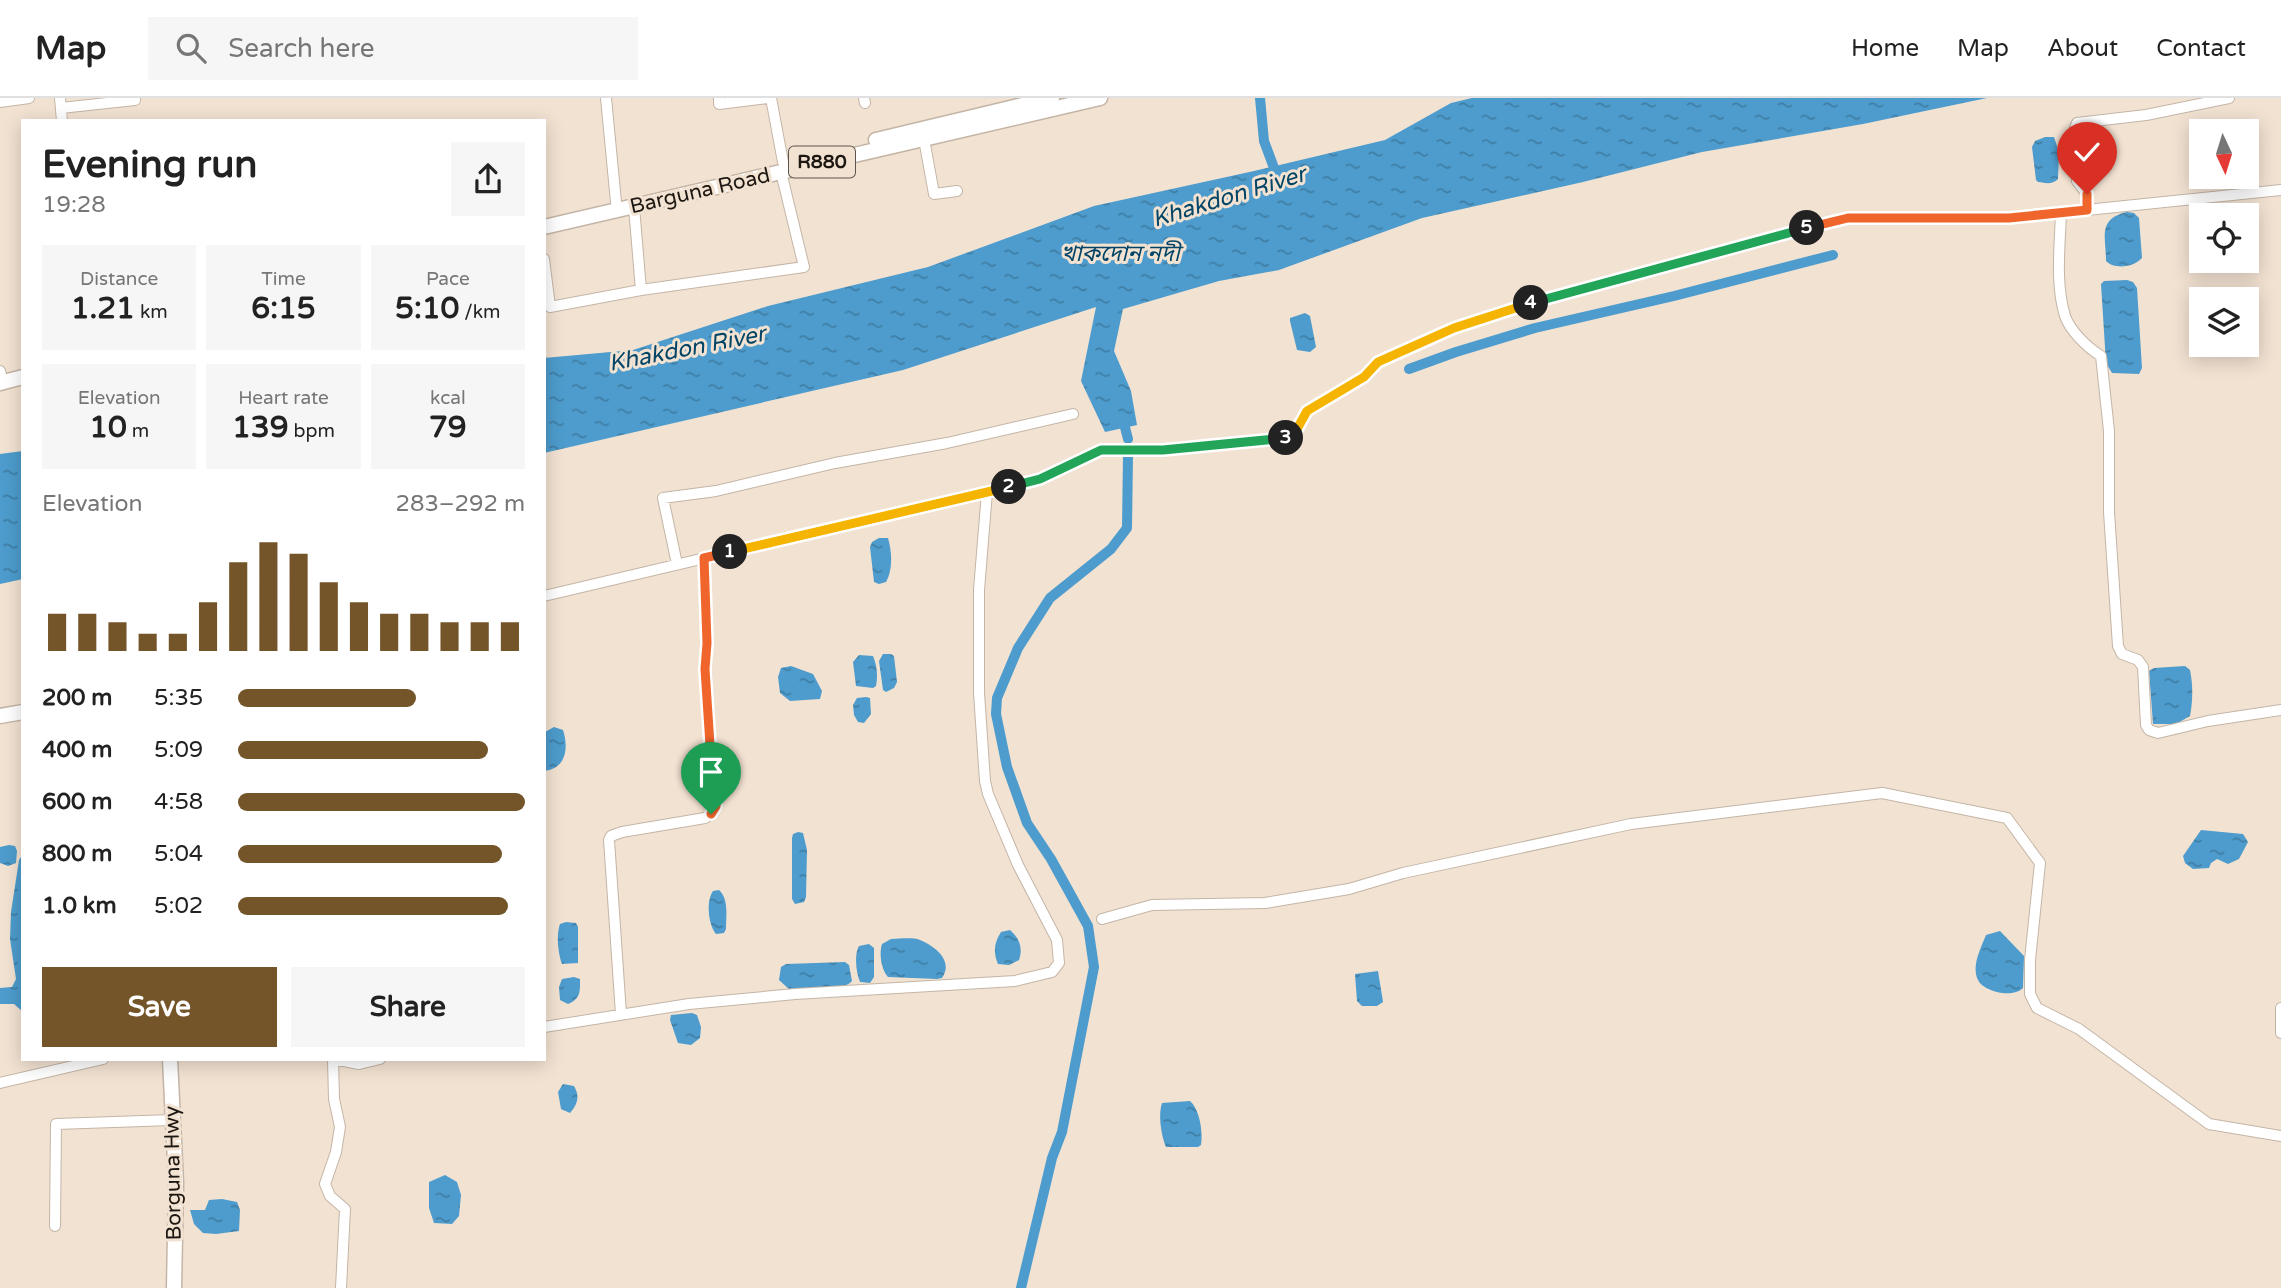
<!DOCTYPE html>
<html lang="en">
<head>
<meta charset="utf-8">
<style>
  :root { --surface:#fff; --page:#f6f6f6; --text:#222; --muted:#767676; --line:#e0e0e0; --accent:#735529 }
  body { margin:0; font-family:"Varela Round","Noto Sans Bengali",sans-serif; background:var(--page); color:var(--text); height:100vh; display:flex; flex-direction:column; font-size:26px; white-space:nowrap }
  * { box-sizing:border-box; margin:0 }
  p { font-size:23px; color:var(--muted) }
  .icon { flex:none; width:38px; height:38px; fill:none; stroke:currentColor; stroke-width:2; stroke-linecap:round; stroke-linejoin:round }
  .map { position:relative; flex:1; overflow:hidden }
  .drawer { position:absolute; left:21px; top:21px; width:525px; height:942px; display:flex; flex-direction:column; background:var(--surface); border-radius:0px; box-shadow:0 4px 18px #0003 }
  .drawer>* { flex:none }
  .needle { width:46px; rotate:176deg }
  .fabs { position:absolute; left:2189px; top:21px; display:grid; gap:14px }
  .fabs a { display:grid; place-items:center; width:70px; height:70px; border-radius:0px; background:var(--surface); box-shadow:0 4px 18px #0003; font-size:35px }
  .pin { position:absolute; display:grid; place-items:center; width:60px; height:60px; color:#fff; margin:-72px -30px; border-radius:50% 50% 50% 0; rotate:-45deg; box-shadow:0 0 7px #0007 }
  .pin .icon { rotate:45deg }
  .km { position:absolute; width:35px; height:35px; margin:-18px; border-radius:50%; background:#222; color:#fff; font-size:19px; line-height:35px; text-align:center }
  .round { display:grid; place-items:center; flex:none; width:74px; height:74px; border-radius:0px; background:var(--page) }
  .headline { display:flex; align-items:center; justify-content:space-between; height:119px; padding:0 21px }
  h1 { font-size:38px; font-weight:700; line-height:52px }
  .metrics { display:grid; grid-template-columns:repeat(3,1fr); gap:10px; height:119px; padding:7px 21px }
  .metrics div { display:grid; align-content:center; border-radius:0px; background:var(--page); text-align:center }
  .metrics b { font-size:30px; font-weight:700 }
  .metrics small { font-size:19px; font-weight:400 }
  .metrics p { font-size:19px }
  .chart { height:196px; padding:14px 21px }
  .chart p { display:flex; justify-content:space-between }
  .chart svg { width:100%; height:126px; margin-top:7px; stroke:var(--accent); stroke-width:6 }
  .primary-button { display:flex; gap:14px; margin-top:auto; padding:14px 21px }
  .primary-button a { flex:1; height:80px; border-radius:0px; background:var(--accent); color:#fff; font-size:28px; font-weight:700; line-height:80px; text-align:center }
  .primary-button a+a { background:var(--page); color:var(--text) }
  ul { padding:0 21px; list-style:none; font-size:23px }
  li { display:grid; grid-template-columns:112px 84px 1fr; align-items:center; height:52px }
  li i { height:18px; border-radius:9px; background:var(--accent) }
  header { display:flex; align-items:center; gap:42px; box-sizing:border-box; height:98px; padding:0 35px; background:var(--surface); border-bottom:2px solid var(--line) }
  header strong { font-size:33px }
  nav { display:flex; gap:38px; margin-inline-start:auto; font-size:24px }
  .search { width:490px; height:63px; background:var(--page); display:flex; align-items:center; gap:18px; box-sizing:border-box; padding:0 24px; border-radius:0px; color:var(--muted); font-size:26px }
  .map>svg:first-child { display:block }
  .water { fill:url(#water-ripples) }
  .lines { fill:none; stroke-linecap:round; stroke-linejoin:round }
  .canal { stroke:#4d9ccd; stroke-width:10 }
  .street-casing { stroke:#c4b5a6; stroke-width:12 }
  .secondary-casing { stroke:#c4b5a6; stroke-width:17 }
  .primary-casing { stroke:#c4b5a6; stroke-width:17 }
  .street { stroke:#fff; stroke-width:10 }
  .secondary { stroke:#fff; stroke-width:14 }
  .primary { stroke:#fff; stroke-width:14 }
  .split-1-casing { stroke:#fff; stroke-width:14 }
  .split-2-casing { stroke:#fff; stroke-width:14 }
  .split-3-casing { stroke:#fff; stroke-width:14 }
  .split-4-casing { stroke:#fff; stroke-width:14 }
  .split-5-casing { stroke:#fff; stroke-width:14 }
  .split-6-casing { stroke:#fff; stroke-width:14 }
  .split-1 { stroke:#f0652b; stroke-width:9 }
  .split-2 { stroke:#f5b400; stroke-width:9 }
  .split-3 { stroke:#22a559; stroke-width:9 }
  .split-4 { stroke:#f5b400; stroke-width:9 }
  .split-5 { stroke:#22a559; stroke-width:9 }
  .split-6 { stroke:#f0652b; stroke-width:9 }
  .labels { text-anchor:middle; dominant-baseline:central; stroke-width:6; stroke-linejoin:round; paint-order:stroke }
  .shield { fill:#f2e2d2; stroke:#5d544c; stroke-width:2 }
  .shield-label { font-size:19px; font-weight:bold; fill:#1d1712 }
  .street-label { font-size:21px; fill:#1d1712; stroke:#f2e2d2 }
  .water-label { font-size:23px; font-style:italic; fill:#034567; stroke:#f2e2d2 }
</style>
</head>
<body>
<header>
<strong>Map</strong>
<div class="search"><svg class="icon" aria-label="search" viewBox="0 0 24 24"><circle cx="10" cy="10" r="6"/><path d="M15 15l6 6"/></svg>Search here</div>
<nav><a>Home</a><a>Map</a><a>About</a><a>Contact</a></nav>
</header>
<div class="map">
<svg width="2281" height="1190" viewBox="0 0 2281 1190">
  <defs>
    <pattern id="water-ripples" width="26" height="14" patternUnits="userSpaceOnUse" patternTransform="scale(1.75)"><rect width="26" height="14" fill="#4d9ccd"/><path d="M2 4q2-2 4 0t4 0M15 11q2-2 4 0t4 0" fill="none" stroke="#3f7ea5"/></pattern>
  </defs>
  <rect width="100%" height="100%" fill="#f2e2d2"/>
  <path class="water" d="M1472 0H1987L1863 26 1702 54 1583 84 1422 120 1279 172 1219 183 1123 211 1114 253 1131 293 1137 327 1105 334 1081 283 1096 209 903 272 544 355V260L633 252 768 208 928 169 1094 108 1254 73 1385 42 1451 5Z
    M2045 39H2054L2059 54 2058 81C2052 87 2046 85 2038 84L2036 82 2032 49 2035 43Z
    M2127 114 2134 115 2139 120 2142 160C2134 169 2115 172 2106 163 2106 139 2097 121 2127 114Z
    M2127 182 2133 184 2137 190 2142 270 2139 276 2112 275 2106 265 2101 186 2104 183Z
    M1305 215 1310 218 1316 249 1310 254 1297 252 1290 223V220Z
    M23 353V481L0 486V356Z
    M879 440H888C892 453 893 472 886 484L879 486 874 484 870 449 872 444Z
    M883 556H891L894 558 897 584 894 590 886 594 883 592 879 563Z
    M859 557 873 558C877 567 878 578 876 588L873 590 856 588 853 564Z
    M791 568 813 576 822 593 820 601 790 603 780 595 778 579 781 570Z
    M2185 568 2190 572C2193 587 2193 602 2190 618L2176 626H2153L2149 573 2154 570Z
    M866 599 870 600 871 616 864 625 858 624 854 617 853 607 857 600Z
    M554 629 563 632C569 650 566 671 544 673L545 634Z
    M2201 732 2243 736 2248 744 2239 761 2228 766 2217 761 2211 765 2209 770 2193 771 2185 765 2183 758Z
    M798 734 803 735 807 752 806 799 804 804 795 806 792 801V740L793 736Z
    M9 747 15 748 17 753 16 765 8 768 0 765V749Z
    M23 756V914L14 906H0V890L12 889 16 881 10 841 11 814 19 762Z
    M719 792C729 801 726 818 726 831L724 835 716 836C708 826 706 803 713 793Z
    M566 824 576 825 578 829V865L562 866C558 855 556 837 560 826Z
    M1010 832C1020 841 1023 850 1019 862L1009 867 998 866C993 854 994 845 1001 834Z
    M2000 833 2024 858 2023 890C2012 901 1983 893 1978 882 1971 868 1981 850 1986 837Z
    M891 841C900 841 912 839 920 842 935 848 954 863 942 880L937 881 888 879C881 871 879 856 882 846Z
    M869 846 874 850V879L870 885 860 884C856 874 854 857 859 848Z
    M845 864 849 867 852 883C843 894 805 891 790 892L779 882 781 869 786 866Z
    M1378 873 1383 904 1377 908H1362L1357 903 1355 876Z
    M574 879 580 881C580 893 581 901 568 906L560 902 559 889 562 881Z
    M692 915 697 917 701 929 700 940 691 947 678 945 670 922 671 917Z
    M563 986 574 988C580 998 578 1006 570 1015L561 1011 558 994Z
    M1190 1003C1200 1012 1203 1034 1201 1047L1198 1049H1166C1161 1037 1158 1017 1162 1005Z
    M445 1077 457 1084 461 1097 459 1118 452 1126 434 1125 429 1110V1084Z
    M222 1101 237 1104 240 1112 239 1133 216 1136 203 1135 194 1126 190 1112H205L209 1102Z"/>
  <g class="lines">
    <path class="canal" d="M1260 0 1264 43 1277 78
      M1409 271 1456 254 1535 230 1674 198 1833 157
      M1122 318 1128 341
      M1021 1190 1052 1060 1062 1034 1094 869 1088 828 1051 761 1027 725 1007 669 996 616 997 600 1018 550 1050 500 1111 451 1127 430 1128 357"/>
    <defs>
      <path id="street" d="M60 0 62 23
        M606 0 616 104
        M719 0V6L768 0
        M771 0 783 64
        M864 0 865 5
        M0 4 29 0
        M61 10 135 2V0
        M924 41 934 96 957 93
        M634 109 641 192 804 169 781 74
        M2086 112 2087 96 2077 83 2075 30 2077 25 2146 17 2229 0
        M2061 114C2060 148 2055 185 2065 218 2070 233 2088 250 2101 258L2109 333V414L2118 548 2122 556 2138 562 2143 569 2146 627 2149 632 2158 635 2208 623 2281 612
        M544 161 550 209 641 192
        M0 273 1 277
        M677 466 663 400 716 393 835 365 947 345 1073 316
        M544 498 1040 381 1101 352H1163L1284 341 1297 331 1307 313 1364 279 1378 264 1453 230 1534 204 1848 120H2009L2281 92
        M1102 821 1152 807 1265 805 1349 791 1403 775 1631 726 1882 695 2007 720 2040 765 2030 862V896L2037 910 2079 931 2209 1026 2281 1038
        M2281 910V935
        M621 916 609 742 611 738 622 734 705 720 711 716 716 708 712 677 706 571 707 545 704 460
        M544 929 689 906 795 896 1015 883 1052 874 1059 865 1057 842 1018 767 988 696 985 683 979 595V492L987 394
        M333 961 334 1001 340 1029 336 1054 325 1086 330 1098 345 1111 341 1190
        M334 961 359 966 380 961
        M0 985 103 961
        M55 1128 56 1026 172 1022"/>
      <path id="secondary" d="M0 618 23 614
        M170 961 176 1085 174 1190"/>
      <path id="primary" d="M876 42 1052 0
        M544 129 1100 0
        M0 285 23 279"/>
    </defs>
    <use href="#street" class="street-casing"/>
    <use href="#secondary" class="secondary-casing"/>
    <use href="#primary" class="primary-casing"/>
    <use href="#street" class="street"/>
    <use href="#secondary" class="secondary"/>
    <use href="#primary" class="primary"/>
  </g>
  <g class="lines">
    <defs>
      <path id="split-1" d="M711 716 716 708V700L712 677 705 571 707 545 704 460 730 454"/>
      <path id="split-2" d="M730 454 1009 389"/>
      <path id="split-3" d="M1009 389 1040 381 1101 352H1163L1286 340"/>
      <path id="split-4" d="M1286 340 1297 331 1307 313 1364 279 1378 264 1454 230 1531 205"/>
      <path id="split-5" d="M1531 205 1807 130"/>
      <path id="split-6" d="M1807 130 1848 120H2009L2087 112V96"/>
    </defs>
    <use href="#split-1" class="split-1-casing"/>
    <use href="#split-2" class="split-2-casing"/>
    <use href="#split-3" class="split-3-casing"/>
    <use href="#split-4" class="split-4-casing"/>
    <use href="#split-5" class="split-5-casing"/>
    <use href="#split-6" class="split-6-casing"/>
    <use href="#split-1" class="split-1"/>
    <use href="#split-2" class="split-2"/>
    <use href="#split-3" class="split-3"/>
    <use href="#split-4" class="split-4"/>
    <use href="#split-5" class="split-5"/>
    <use href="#split-6" class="split-6"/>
  </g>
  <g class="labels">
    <rect class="shield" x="789" y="48.5" width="66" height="31" rx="5"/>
    <g class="shield-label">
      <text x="822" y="64">R880</text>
    </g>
    <g class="street-label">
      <text transform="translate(700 93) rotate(-13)">Barguna Road</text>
      <text transform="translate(173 1075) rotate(-91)">Borguna Hwy</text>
    </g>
    <g class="water-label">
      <text transform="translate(1229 99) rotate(-17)">Khakdon River</text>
      <text x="1120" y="156">খাকদোন নদী</text>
      <text transform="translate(687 251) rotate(-11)">Khakdon River</text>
    </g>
  </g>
</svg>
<div class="fabs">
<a><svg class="needle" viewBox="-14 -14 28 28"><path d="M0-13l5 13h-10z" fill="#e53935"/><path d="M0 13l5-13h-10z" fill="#767676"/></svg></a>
<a><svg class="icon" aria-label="locate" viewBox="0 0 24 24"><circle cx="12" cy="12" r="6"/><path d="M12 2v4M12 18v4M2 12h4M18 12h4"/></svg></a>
<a><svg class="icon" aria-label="layers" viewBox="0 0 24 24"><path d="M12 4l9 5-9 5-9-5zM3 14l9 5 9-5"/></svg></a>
</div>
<div class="pin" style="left:711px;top:716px;background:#1e9e55"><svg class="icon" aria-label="arrive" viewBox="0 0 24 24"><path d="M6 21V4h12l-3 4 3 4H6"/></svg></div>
<div class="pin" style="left:2087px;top:96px;background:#d93025"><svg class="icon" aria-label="check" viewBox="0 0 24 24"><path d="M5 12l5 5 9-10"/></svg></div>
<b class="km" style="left:730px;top:454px">1</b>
<b class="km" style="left:1009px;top:389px">2</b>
<b class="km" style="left:1286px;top:340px">3</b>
<b class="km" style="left:1531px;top:205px">4</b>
<b class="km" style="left:1807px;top:130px">5</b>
<section class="drawer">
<div class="headline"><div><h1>Evening run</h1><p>19:28</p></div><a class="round"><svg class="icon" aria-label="share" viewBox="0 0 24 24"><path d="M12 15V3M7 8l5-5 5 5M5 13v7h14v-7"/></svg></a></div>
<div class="metrics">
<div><p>Distance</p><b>1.21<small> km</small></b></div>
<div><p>Time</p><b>6:15</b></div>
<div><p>Pace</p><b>5:10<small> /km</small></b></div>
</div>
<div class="metrics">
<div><p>Elevation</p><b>10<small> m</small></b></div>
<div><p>Heart rate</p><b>139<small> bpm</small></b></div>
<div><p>kcal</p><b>79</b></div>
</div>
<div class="chart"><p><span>Elevation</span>283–292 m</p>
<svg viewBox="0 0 160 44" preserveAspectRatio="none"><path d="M5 44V31M15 44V31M25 44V34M35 44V38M45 44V38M55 44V27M65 44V13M75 44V6M85 44V10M95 44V20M105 44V27M115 44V31M125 44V31M135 44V34M145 44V34M155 44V34"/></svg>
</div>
<ul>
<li><b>200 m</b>5:35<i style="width:62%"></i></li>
<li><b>400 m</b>5:09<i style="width:87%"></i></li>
<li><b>600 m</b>4:58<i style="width:100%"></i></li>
<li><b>800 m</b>5:04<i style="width:92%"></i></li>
<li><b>1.0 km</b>5:02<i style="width:94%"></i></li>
</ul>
<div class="primary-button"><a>Save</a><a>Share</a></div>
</section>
</div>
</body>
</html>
